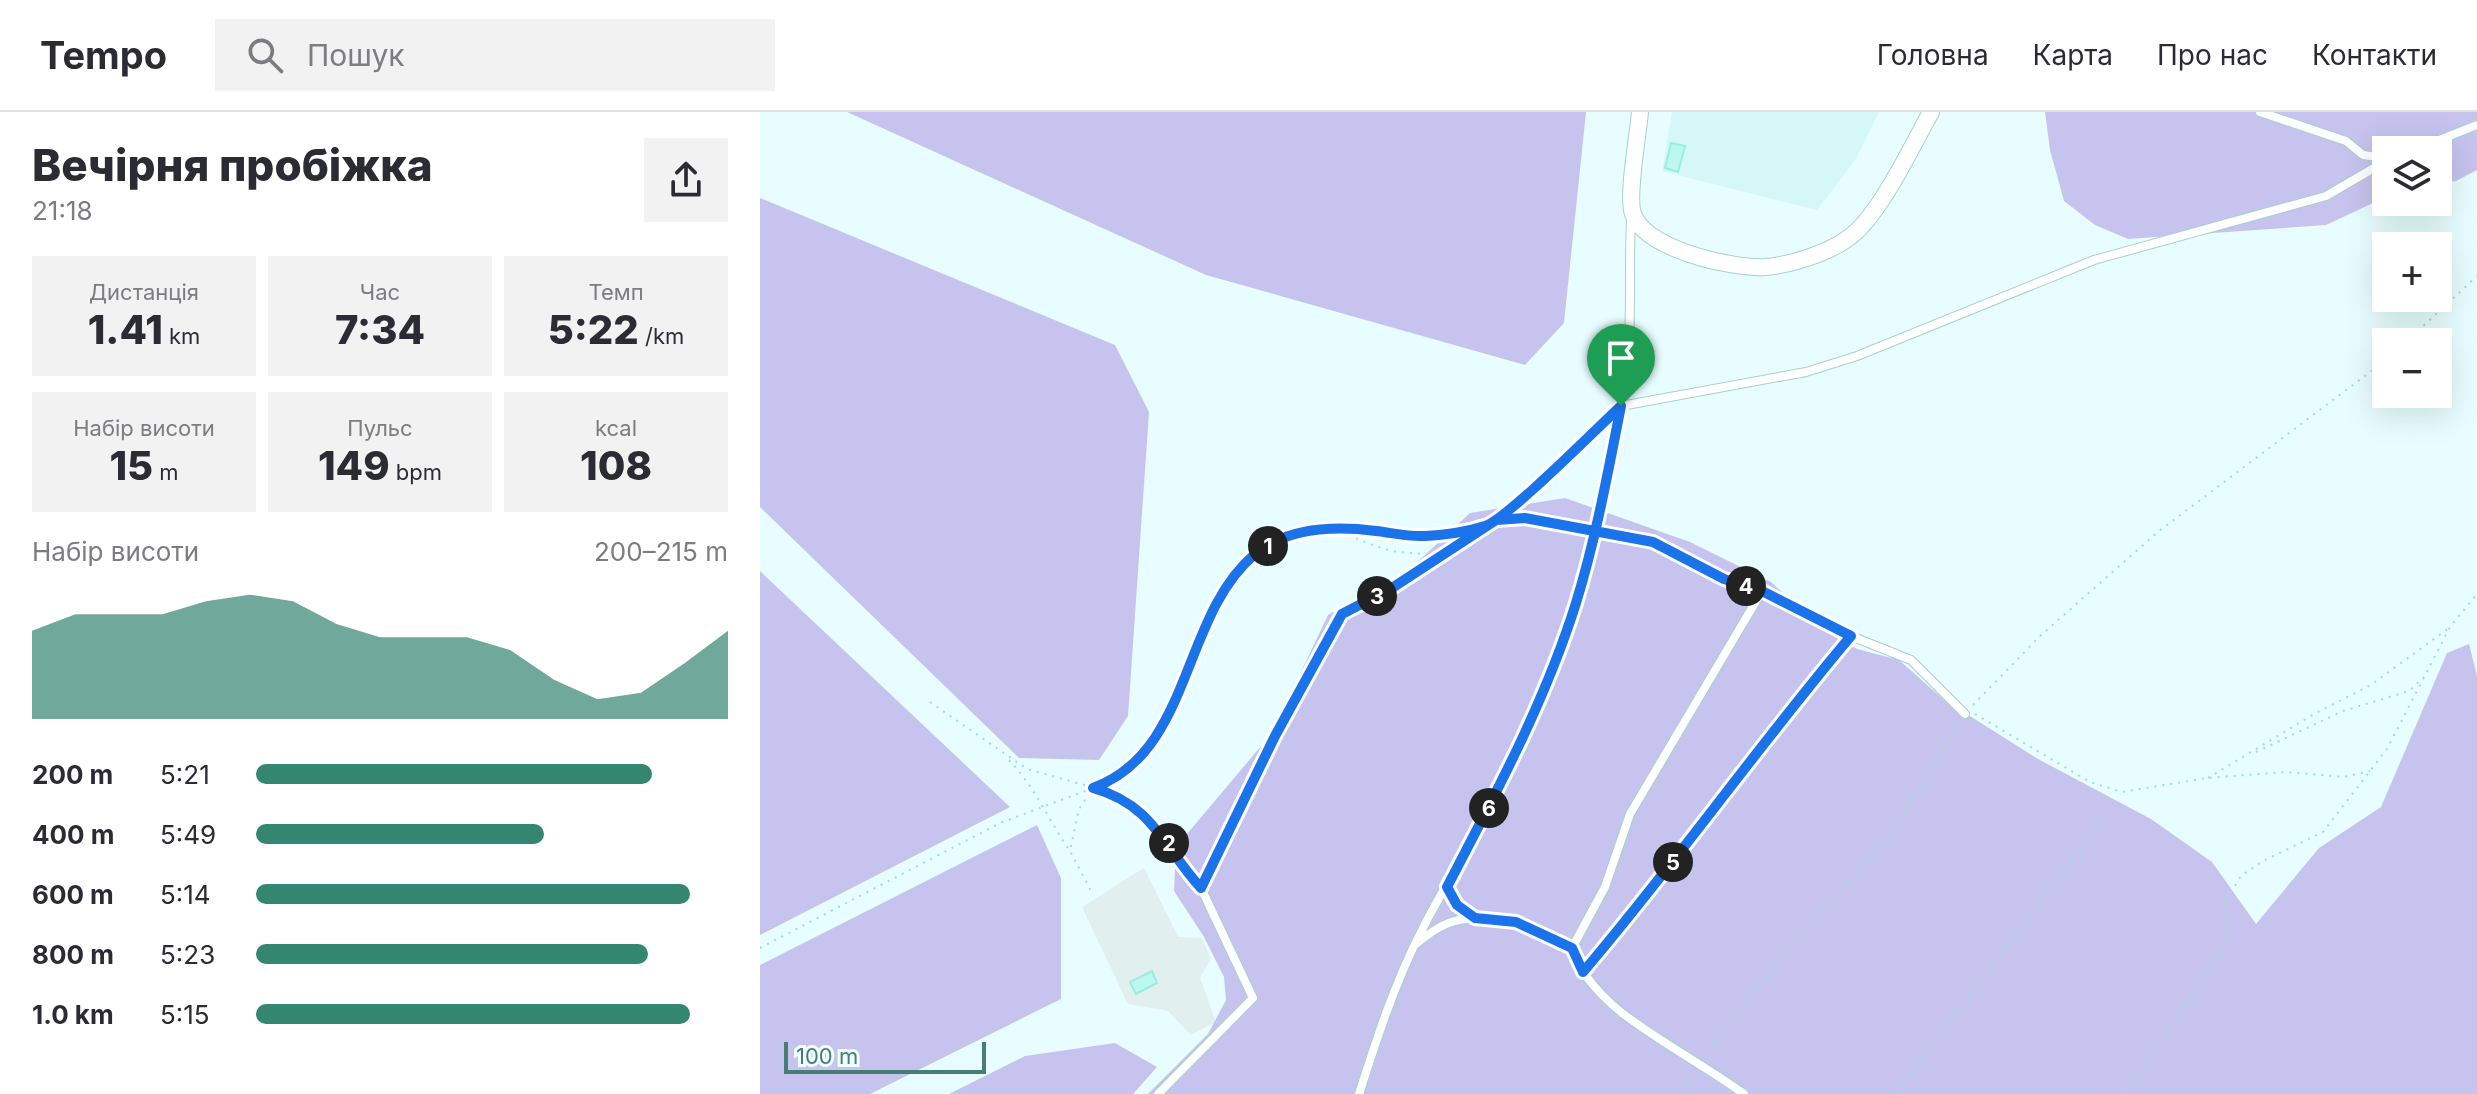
<!DOCTYPE html>
<html lang="uk">
<head>
<meta charset="utf-8">
<style>
  :root { --surface:#fff; --page:#f2f2f3; --text:#2b2b33; --muted:#7c7c81; --line:#e1e1e2; --accent:#348671 }
  body { margin:0; font-family:Inter,sans-serif; background:var(--page); color:var(--text); height:100vh; display:flex; flex-direction:column; font-size:30px; white-space:nowrap }
  * { box-sizing:border-box; margin:0 }
  p { font-size:26px; color:var(--muted) }
  .icon { flex:none; width:44px; height:44px; fill:none; stroke:currentColor; stroke-width:2; stroke-linecap:round; stroke-linejoin:round }
  .map { position:relative; flex:1; overflow:hidden }
  .details { display:flex; flex-direction:column; background:var(--surface); width:760px }
  .details>* { flex:none }
  .buttons { position:absolute; left:1612px; top:24px; display:grid; gap:16px }
  .buttons a { display:grid; place-items:center; width:80px; height:80px; border-radius:0px; background:var(--surface); box-shadow:0 8px 32px #0002; font-size:40px }
  .scale { position:absolute; left:24px; bottom:20px; width:202px; box-sizing:border-box; padding-left:8px; border:4px solid #487d73; border-top:0; font-size:22px; line-height:28px; white-space:nowrap; color:#487d73; -webkit-text-stroke:6px #f1feff; paint-order:stroke }
  .pin { position:absolute; display:grid; place-items:center; width:68px; height:68px; color:#fff; margin:-82px -34px; border-radius:50% 50% 50% 0; rotate:-45deg; box-shadow:0 0 8px #0007 }
  .pin .icon { rotate:45deg }
  .km { position:absolute; width:40px; height:40px; margin:-20px; border-radius:50%; background:#222; color:#fff; font-size:22px; line-height:40px; text-align:center }
  .round { display:grid; place-items:center; flex:none; width:84px; height:84px; border-radius:0px; background:var(--page) }
  .head { display:flex; align-items:center; justify-content:space-between; height:136px; padding:0 32px }
  h1 { font-size:44px; font-weight:800; line-height:60px }
  .figures { display:grid; grid-template-columns:repeat(3,1fr); gap:12px; height:136px; padding:8px 32px }
  .figures div { display:grid; align-content:center; border-radius:0px; background:var(--page); text-align:center }
  .figures b { font-size:40px; font-weight:800 }
  .figures small { font-size:22px; font-weight:400 }
  .figures p { font-size:22px }
  .chart { height:224px; padding:16px 32px }
  .chart p { display:flex; justify-content:space-between }
  .chart svg { width:100%; height:144px; margin-top:8px; fill:var(--accent); opacity:.7 }
  ul { padding:0 32px; list-style:none; font-size:26px }
  li { display:grid; grid-template-columns:128px 96px 1fr; align-items:center; height:60px }
  li i { height:20px; border-radius:10px; background:var(--accent) }
  header { display:flex; align-items:center; gap:48px; box-sizing:border-box; height:112px; padding:0 40px; background:var(--surface); border-bottom:2px solid var(--line) }
  header strong { font-size:38px }
  nav { display:flex; gap:44px; margin-inline-start:auto; font-size:28px }
  .search { width:560px; height:72px; background:var(--page); display:flex; align-items:center; gap:20px; box-sizing:border-box; padding:0 28px; border-radius:0px; color:var(--muted); font-size:30px }
  main { display:flex; flex:1; min-height:0 }
  .map>svg:first-child { display:block }
  .residential { fill:#d5f7f7 }
  .industrial { fill:#e1efee }
  .green { fill:#c6c4ef }
  .building { fill:#bcf8ef; stroke:#9aecdf; stroke-width:2 }
  .lines { fill:none; stroke-linecap:round; stroke-linejoin:round }
  .lane-casing { stroke:#a8d1cc; stroke-width:10 }
  .street-casing { stroke:#a8d1cc; stroke-width:18 }
  .path { stroke:#9eded4; stroke-width:2; stroke-dasharray:2 6; stroke-linecap:butt }
  .lane { stroke:#fff; stroke-width:8 }
  .street { stroke:#fff; stroke-width:16 }
  .route-casing { stroke:#fff; stroke-width:16 }
  .route { stroke:#1a73e8; stroke-width:10 }
</style>
</head>
<body>
<header>
<strong>Tempo</strong>
<div class="search"><svg class="icon" aria-label="search" viewBox="0 0 24 24"><circle cx="10" cy="10" r="6"/><path d="M15 15l6 6"/></svg>Пошук</div>
<nav><a>Головна</a><a>Карта</a><a>Про нас</a><a>Контакти</a></nav>
</header>
<main>
<section class="details">
<div class="head"><div><h1>Вечірня пробіжка</h1><p>21:18</p></div><a class="round"><svg class="icon" aria-label="share" viewBox="0 0 24 24"><path d="M12 15V3M7 8l5-5 5 5M5 13v7h14v-7"/></svg></a></div>
<div class="figures">
<div><p>Дистанція</p><b>1.41<small> km</small></b></div>
<div><p>Час</p><b>7:34</b></div>
<div><p>Темп</p><b>5:22<small> /km</small></b></div>
</div>
<div class="figures">
<div><p>Набір висоти</p><b>15<small> m</small></b></div>
<div><p>Пульс</p><b>149<small> bpm</small></b></div>
<div><p>kcal</p><b>108</b></div>
</div>
<div class="chart"><p><span>Набір висоти</span>200–215 m</p>
<svg viewBox="0 0 160 44" preserveAspectRatio="none"><path d="M0 44V17L10 12L20 12L30 12L40 8L50 6L60 8L70 15L80 19L90 19L100 19L110 23L120 32L130 38L140 36L150 27L160 17V44z"/></svg>
</div>
<ul>
<li><b>200 m</b>5:21<i style="width:84%"></i></li>
<li><b>400 m</b>5:49<i style="width:61%"></i></li>
<li><b>600 m</b>5:14<i style="width:92%"></i></li>
<li><b>800 m</b>5:23<i style="width:83%"></i></li>
<li><b>1.0 km</b>5:15<i style="width:92%"></i></li>
</ul>
</section>
<div class="map">
<svg width="1717" height="982" viewBox="0 0 1717 982">
  <rect width="100%" height="100%" fill="#e8fdff"/>
  <path class="residential" d="M912 0H1119L1096 47 1057 98 902 59Z"/>
  <path class="industrial" d="M384 756 418 825 442 826 451 847 440 866 456 910 431 923 408 899 368 892 322 795Z"/>
  <path class="green" d="M87 0H826L804 211 765 253 446 163Z
    M1285 0H1717V58L1696 69 1678 72V38H1626V85L1566 113 1368 127 1335 113 1304 89 1290 38Z
    M0 86 355 233 389 300 368 604 339 648 259 646 0 395Z
    M805 386 930 430 1011 470 1066 520 1097 537 1139 548 1183 587 1278 647 1391 707 1452 750 1496 812 1559 736 1621 695 1687 541 1709 532 1717 564V982H388L448 922 466 888 464 865 444 825 414 779 416 735 512 621 568 503 650 457 710 401Z
    M0 459 250 695 0 823Z
    M277 713 301 766V887L110 982H0V853Z
    M355 931 397 955 373 982H189L265 944Z"/>
  <path class="building" d="M911 31 925 34 918 60 905 56Z
    M392 859 397 871 376 882 370 870Z"/>
  <g class="lines">
    <defs>
      <path id="lane" d="M1500 0 1586 29 1603 43 1626 46
        M1654 38 1717 13
        M736 408 861 294 1046 260 1097 244 1334 148 1566 84 1626 49
        M687 775 697 793 714 806
        M657 831C670 821 683 811 699 808 733 801 783 813 809 835 817 841 819 854 824 861 835 877 847 889 862 901 901 931 944 953 984 982
        M812 836 845 775 870 702 1002 479
        M823 860C916 751 998 634 1091 524
        M398 982 493 886 441 776 562 534 582 502 632 476 736 408 765 406 893 430 964 467 1002 479 1091 524 1151 548 1205 602
        M599 982C617 926 635 870 662 818 688 766 722 717 746 664 807 526 859 380 869 229 871 188 869 148 871 108"/>
      <path id="street" d="M880 0C878 24 868 77 872 98 879 137 973 157 1006 155 1030 153 1068 141 1087 127 1118 107 1152 34 1171 0"/>
    </defs>
    <use href="#lane" class="lane-casing"/>
    <use href="#street" class="street-casing"/>
    <path class="path" d="M1646 230 1717 164
      M583 419 664 424 696 420
      M170 590 267 657 346 679 384 702 403 723 432 767
      M1213 593 1279 525 1399 419 1626 248
      M1215 602 1330 670 1362 680 1447 666 1526 660 1584 665 1610 659
      M1496 640 1583 599 1649 579 1664 565
      M249 648C274 674 289 708 309 738
      M1448 666 1554 602 1611 573 1689 516
      M333 676C451 633 414 433 552 419 583 415 603 433 633 439 643 441 654 441 664 442
      M0 836 240 711 333 676 319 697 310 739 331 779
      M947 942 1028 837 1127 728 1200 611
      M921 982 933 964
      M1138 982 1167 937 1343 708
      M1367 982 1466 830 1467 787 1481 764 1501 750 1563 720 1627 637 1690 515 1717 482"/>
    <use href="#lane" class="lane"/>
    <use href="#street" class="street"/>
  </g>
  <g class="lines">
    <defs>
      <path id="route" d="M861 294C838 315 746 408 725 414 706 420 684 423 665 424 648 425 633 421 616 419 577 414 527 415 494 443 421 505 432 640 333 676 394 693 403 735 441 776L515 624 582 502 632 476 736 408 765 406 893 430 964 467 1002 479 1091 524C998 634 916 751 823 860L812 836 756 810 715 806 697 793 687 775C735 683 785 590 816 491 836 426 848 360 861 294"/>
    </defs>
    <use href="#route" class="route-casing"/>
    <use href="#route" class="route"/>
  </g>
</svg>
<div class="buttons">
<a><svg class="icon" aria-label="layers" viewBox="0 0 24 24"><path d="M12 4l9 5-9 5-9-5zM3 14l9 5 9-5"/></svg></a>
<a>+</a>
<a>−</a>
</div>
<div class="scale">100 m</div>
<div class="pin" style="left:861px;top:294px;background:#1e9e55"><svg class="icon" aria-label="arrive" viewBox="0 0 24 24"><path d="M6 21V4h12l-3 4 3 4H6"/></svg></div>
<b class="km" style="left:508px;top:434px">1</b>
<b class="km" style="left:409px;top:731px">2</b>
<b class="km" style="left:617px;top:484px">3</b>
<b class="km" style="left:986px;top:474px">4</b>
<b class="km" style="left:913px;top:750px">5</b>
<b class="km" style="left:729px;top:696px">6</b>
</div>
</main>
</body>
</html>
